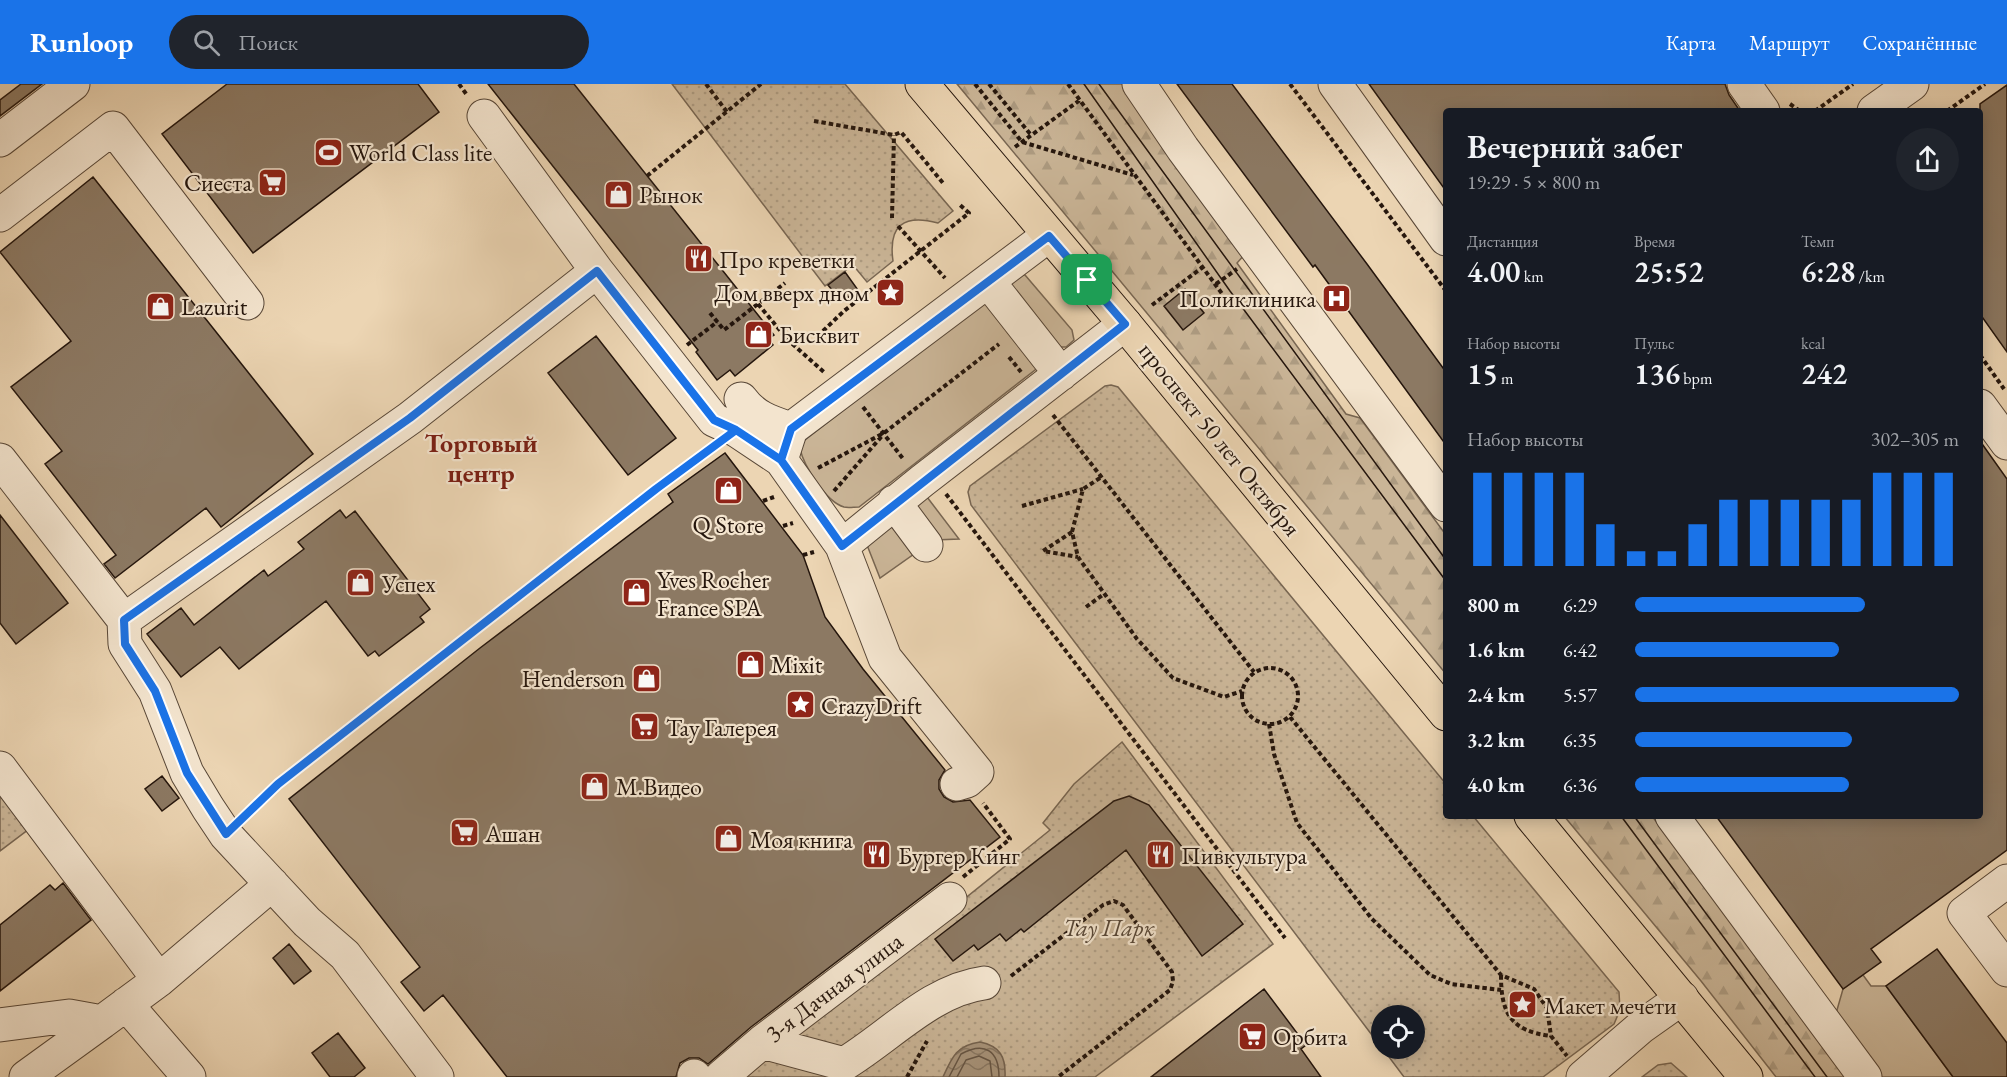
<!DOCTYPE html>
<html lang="ru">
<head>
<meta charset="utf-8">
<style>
  :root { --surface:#171b24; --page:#20242c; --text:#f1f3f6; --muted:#9ea1a6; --accent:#1a73e8 }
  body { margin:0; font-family:"EB Garamond",serif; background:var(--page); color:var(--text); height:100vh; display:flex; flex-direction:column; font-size:22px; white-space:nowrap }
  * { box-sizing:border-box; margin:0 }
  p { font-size:20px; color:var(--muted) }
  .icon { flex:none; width:33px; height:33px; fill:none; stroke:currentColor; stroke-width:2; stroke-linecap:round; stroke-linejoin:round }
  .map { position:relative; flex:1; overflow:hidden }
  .sheet { position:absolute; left:1443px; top:24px; width:540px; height:711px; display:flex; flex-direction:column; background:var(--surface); border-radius:6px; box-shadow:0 3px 15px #0003 }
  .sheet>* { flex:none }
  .buttons { position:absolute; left:1371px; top:921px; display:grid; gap:12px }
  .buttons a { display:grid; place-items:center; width:54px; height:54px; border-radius:50%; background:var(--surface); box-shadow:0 3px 15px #0003; font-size:30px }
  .pin { position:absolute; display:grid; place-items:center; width:51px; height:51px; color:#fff; margin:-26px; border-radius:12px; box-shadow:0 3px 9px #0006 }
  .round { display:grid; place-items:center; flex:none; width:63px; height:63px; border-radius:32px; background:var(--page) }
  .headline { display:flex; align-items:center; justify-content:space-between; height:102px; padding:0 24px }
  h1 { font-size:33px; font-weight:600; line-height:45px }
  .stats { display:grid; grid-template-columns:repeat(3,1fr); gap:9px; height:102px; padding:6px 24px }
  .stats div { display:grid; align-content:center }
  .stats b { font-size:30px; font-weight:600 }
  .stats small { font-size:16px; font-weight:400 }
  .stats p { font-size:16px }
  .chart { height:168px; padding:12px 24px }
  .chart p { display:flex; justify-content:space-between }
  .chart svg { width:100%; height:108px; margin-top:6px; stroke:var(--accent); stroke-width:6 }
  ul { padding:0 24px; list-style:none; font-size:20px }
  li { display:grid; grid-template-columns:96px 72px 1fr; align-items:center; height:45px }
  li i { height:15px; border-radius:8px; background:var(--accent) }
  header { display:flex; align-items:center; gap:36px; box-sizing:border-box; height:84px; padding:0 30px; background:var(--accent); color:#fff }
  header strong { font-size:28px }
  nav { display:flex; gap:33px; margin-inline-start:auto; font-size:21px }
  .search { width:420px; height:54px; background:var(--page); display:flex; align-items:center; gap:15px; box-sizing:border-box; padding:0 21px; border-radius:33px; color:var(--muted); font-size:22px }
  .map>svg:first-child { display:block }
  .grass { fill:#cab597; stroke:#786652; stroke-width:1.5 }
  .forest { fill:url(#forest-firs); stroke:#786652; stroke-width:1.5 }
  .park { fill:url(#park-dots); stroke:#786652; stroke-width:1.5 }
  .water { fill:url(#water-waves); stroke:#74624f; stroke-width:1.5 }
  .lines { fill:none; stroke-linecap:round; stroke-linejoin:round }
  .shore { stroke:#654; stroke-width:1.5 }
  .building { fill:#8c7963; stroke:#25160d; stroke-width:1.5 }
  .minor-casing { stroke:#574636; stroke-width:35 }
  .major-casing { stroke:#25160d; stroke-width:35 }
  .path { stroke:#25160d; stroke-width:4; stroke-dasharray:4.5 3; stroke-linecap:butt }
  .minor { stroke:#f3e4ce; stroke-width:33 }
  .major { stroke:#ecd5b3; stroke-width:33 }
  .tram { stroke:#25160d; stroke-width:1.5 }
  .route-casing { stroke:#fff; stroke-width:12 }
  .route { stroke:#1a73e8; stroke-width:8 }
  .labels { text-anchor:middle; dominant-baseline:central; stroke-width:4.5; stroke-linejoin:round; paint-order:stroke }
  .poi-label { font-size:24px; fill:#25160d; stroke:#f3e4ce; text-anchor:start }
  .street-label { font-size:24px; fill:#25160d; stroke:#f3e4ce }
  .park-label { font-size:24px; font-style:italic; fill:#574636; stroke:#f3e4ce }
  .neighbourhood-label { font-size:26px; font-weight:bold; fill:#7a1f14; stroke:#f3e4ce }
</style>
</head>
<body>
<header>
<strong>Runloop</strong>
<div class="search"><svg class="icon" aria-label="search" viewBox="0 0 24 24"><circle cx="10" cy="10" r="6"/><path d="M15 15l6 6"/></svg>Поиск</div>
<nav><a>Карта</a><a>Маршрут</a><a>Сохранённые</a></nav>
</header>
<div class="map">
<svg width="2007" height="993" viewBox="0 0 2007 993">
  <defs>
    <pattern id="forest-firs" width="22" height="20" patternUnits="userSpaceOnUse" patternTransform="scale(1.5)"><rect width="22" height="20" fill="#cab597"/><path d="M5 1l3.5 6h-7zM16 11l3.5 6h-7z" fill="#ad9b81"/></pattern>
    <pattern id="park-dots" width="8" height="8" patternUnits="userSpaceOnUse" patternTransform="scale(1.5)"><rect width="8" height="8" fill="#cab597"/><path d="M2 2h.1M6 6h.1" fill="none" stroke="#ad9b81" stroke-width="1.8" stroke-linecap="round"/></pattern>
    <pattern id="water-waves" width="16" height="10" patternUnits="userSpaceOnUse" patternTransform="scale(1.5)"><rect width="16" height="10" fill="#a8947b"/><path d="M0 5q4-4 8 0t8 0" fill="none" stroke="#897863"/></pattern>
  </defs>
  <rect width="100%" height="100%" fill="#ecd5b3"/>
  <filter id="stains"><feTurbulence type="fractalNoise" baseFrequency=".00333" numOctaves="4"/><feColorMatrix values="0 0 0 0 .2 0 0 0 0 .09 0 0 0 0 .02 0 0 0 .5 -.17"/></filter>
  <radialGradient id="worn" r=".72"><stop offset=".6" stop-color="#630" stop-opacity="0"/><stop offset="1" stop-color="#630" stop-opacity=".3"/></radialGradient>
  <path class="grass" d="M1018 190 1025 191 1072 246 1074 256 1066 263H1058L1010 201Z
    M987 219 1039 279 1035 286 859 423C854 423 848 424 844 423 826 418 804 382 800 365L805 356 974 225Z
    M927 413 959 455 934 456 880 494 867 461Z
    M1863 891 1871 902H1886L1953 993H1871L1833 940 1843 905Z"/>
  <path class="forest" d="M957 0H1122L1246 169 1237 179 1346 330 1360 334 1446 451V590Z
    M1564 732H1652L1848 993H1776L1701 897Z"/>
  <path class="park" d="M672 0H845L953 127 938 139C904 130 888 141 893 177L867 198 853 181 825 202Z
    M1111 301 1118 303 1446 700V732H1473L1619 908 1620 926 1614 940 1543 993H1404L1383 965 1414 964V932H1382L1381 963 971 421 968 408 970 402 1105 302Z
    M1122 658 1273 860 1095 993H743L1050 746 1043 739 1074 700Z
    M0 707 29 745 0 767Z
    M1671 979 1687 993H1642L1658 981Z"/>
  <path class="water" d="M980 958C1000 962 1006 973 1005 993H943C952 973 957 961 980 958Z"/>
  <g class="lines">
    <path class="shore" d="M949 993 961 970C985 957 999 967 999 993
      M957 993 966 976 979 972 990 977 992 993"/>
  </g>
  <path class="building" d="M21 0H42L0 32V16Z
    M227 0H418L439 28 253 169 162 50Z
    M488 0H574L774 251 768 255 773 261 735 292 730 286 717 296 696 268 698 266Z
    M1177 0H1232L1367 180 1446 288V361L1315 181 1313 183Z
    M1369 0H1725L1729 11 1740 27H1446V107Z
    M2007 1V268L1980 230V20Z
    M93 93 313 370 221 443 206 424 115 494 104 480 116 471 45 380 62 367 11 303 71 257 0 168Z
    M845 188 858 206 842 218 828 201Z
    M1185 205 1204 229 1183 246 1164 222Z
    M596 252 676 354 628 391 548 289Z
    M1980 357 2007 395V766L1871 865 1881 878 1843 905 1716 732H1980Z
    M725 369 803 471 825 533 863 585 945 686 939 696V705L944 713 953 718 970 716 1000 753 751 943 708 980 699 974H689L680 979 676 993H507L443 911 424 927 401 898 420 883 289 715 480 564 673 418 668 410Z
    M340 426 346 434 355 427 430 525 420 533 424 538 379 572 375 567 368 572 326 517 239 585 220 563 181 593 147 550 181 524 194 541 264 486 268 492 304 465 298 458Z
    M0 431 68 519 16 560 0 539Z
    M162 692 179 714 162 727 145 705Z
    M1129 712 1149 721 1243 840 1202 872 1126 766 1024 848 1021 845 1006 857 1000 850 978 866 974 861 953 877 935 855 1114 717Z
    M63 799 91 836 0 907V841L50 801 55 806Z
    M289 860 311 887 294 900 273 874Z
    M1937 865 2007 959V993H1953L1886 902Z
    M1264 905 1306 961 1301 965 1321 993H1151Z
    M338 949 365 984 354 993H330L312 969Z"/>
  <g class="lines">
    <defs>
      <path id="minor" d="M1139 0 1183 65 1446 421
        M1335 0 1446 155
        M1744 0 1763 27
        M1874 27 1912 0
        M0 56 73 0
        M0 131 113 44 247 219
        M597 187 714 336 736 346 781 376 842 462 885 574 977 688 967 697 957 700
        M988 197 1061 290
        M741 315C754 333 770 338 791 345
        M1980 322 2007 359
        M0 376 124 536
        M781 376 791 345 1049 151
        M894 418 926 461
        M842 462 922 397 1125 240
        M0 684 159 896
        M1672 732 1865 993
        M2007 797 1964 829 2007 886
        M126 920 189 993
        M0 941 69 932 102 938 159 896 272 800
        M762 958 844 980C889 953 931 906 984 899
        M694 992 695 993
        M26 993 102 938
        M437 993 345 871 307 838 226 751 208 724 187 689 155 607 125 560 124 536 410 334 597 187 484 32
        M721 993 762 958 950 815
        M1583 993 1641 943 1682 914"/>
      <path id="major" d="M922 0 1125 240 1446 630
        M1531 732 1746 993"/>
    </defs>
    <use href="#minor" class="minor-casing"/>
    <use href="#major" class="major-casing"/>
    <path class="path" d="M459 0 467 11
      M706 0 727 28
      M975 0 1022 58 1133 91
      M989 0 1031 51
      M1068 0 1223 211
      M1290 0 1446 207
      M1790 20 1800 27
      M1815 27 1853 0
      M1947 27 1985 0
      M814 37 894 51 901 48 943 99
      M1015 63 1080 16
      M647 92 761 0
      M892 134 894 51
      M898 142 945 194
      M1216 200 1237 185
      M758 220 788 256 824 288
      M1152 221 1203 183
      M710 229 724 246 785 199
      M823 247 844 227 969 129 960 121
      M687 261 717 238
      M1980 271 2004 305
      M1009 273 1021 288
      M863 323 904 376
      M1053 331 1254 588
      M818 384 884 349 999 260
      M1100 394 1083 405 1072 448 1078 473 1137 555 1173 594 1224 613 1242 607
      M834 407 882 352
      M946 410 1285 854
      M763 417 774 413
      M1022 422 1083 405
      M783 442 793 439
      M1072 448 1043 467 1078 473
      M803 471 814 468
      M1086 523 1104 510
      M1242 612a28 28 0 1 1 56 0a28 28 0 1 1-56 0Z
      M1290 633 1501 891 1534 905 1547 924 1551 952 1567 972
      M1269 640 1274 670 1297 739 1372 835 1430 891 1451 900 1501 906
      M246 731 278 700 656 405 712 365
      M963 793 1010 755 983 719
      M1501 891C1501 930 1511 947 1551 952
      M1011 892 1103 821 1114 817 1123 821 1172 888 1173 897 1170 906 1058 993
      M907 993 927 957"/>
    <use href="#minor" class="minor"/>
    <use href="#major" class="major"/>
    <path class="tram" d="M1084 0 1230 207 1446 497
      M1099 0 1446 476
      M1621 732 1815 993
      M1634 732 1827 993"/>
  </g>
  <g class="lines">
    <defs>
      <path id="route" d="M1087 196 1049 152 791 345 781 376 736 346 714 336 597 187 410 334 124 536 125 560 155 607 187 689 226 750 278 700 656 405 736 346 781 376 842 462 1125 240 1087 196"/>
    </defs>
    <use href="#route" class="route-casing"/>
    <use href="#route" class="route"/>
  </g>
  <defs>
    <symbol id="stadium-square" viewBox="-11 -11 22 22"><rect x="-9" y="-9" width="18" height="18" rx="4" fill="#8f2418" stroke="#f3e4ce"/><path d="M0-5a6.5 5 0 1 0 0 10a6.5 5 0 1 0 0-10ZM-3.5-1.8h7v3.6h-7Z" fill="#fff"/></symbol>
    <symbol id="supermarket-square" viewBox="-11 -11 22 22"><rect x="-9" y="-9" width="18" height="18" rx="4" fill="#8f2418" stroke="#f3e4ce"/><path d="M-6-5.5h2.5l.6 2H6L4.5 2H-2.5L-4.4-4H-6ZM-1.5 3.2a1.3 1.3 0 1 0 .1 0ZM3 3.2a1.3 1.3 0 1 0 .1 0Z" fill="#fff"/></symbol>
    <symbol id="shop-square" viewBox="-11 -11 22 22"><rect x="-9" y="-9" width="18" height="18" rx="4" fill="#8f2418" stroke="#f3e4ce"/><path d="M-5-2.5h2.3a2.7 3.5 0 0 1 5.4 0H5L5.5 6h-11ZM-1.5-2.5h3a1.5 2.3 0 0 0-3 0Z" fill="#fff"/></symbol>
    <symbol id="restaurant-square" viewBox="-11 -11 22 22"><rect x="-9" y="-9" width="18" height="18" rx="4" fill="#8f2418" stroke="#f3e4ce"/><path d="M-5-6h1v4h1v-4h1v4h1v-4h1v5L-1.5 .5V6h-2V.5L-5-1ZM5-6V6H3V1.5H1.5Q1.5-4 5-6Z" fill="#fff"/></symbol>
    <symbol id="sight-square" viewBox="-11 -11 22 22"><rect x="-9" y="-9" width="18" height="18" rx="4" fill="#8f2418" stroke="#f3e4ce"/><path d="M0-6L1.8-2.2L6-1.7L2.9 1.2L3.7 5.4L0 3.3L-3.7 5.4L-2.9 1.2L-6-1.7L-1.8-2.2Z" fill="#fff"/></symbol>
    <symbol id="hospital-square" viewBox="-11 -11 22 22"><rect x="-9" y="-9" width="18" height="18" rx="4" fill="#8f2418" stroke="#f3e4ce"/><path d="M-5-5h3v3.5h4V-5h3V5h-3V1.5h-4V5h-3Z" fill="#fff"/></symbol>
  </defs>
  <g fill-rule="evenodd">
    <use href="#stadium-square" x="312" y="52" width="33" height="33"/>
    <use href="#supermarket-square" x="256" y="82" width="33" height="33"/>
    <use href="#shop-square" x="602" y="94" width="33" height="33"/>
    <use href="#restaurant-square" x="682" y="158" width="33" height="33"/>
    <use href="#sight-square" x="874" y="192" width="33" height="33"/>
    <use href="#hospital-square" x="1320" y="198" width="33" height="33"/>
    <use href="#shop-square" x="144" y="206" width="33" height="33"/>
    <use href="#shop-square" x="742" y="234" width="33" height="33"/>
    <use href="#shop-square" x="712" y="390" width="33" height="33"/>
    <use href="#shop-square" x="344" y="482" width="33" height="33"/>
    <use href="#shop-square" x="620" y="492" width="33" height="33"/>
    <use href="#shop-square" x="734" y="564" width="33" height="33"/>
    <use href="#shop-square" x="630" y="578" width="33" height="33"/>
    <use href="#sight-square" x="784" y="604" width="33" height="33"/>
    <use href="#supermarket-square" x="628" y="626" width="33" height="33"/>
    <use href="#shop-square" x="578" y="686" width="33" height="33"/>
    <use href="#supermarket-square" x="448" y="732" width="33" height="33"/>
    <use href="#shop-square" x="712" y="738" width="33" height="33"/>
    <use href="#restaurant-square" x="860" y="754" width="33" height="33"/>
    <use href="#restaurant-square" x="1144" y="754" width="33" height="33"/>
    <use href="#sight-square" x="1506" y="904" width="33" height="33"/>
    <use href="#supermarket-square" x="1236" y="936" width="33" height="33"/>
  </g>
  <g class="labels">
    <g class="poi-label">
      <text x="349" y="68">World Class lite</text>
      <text x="252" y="98" text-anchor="end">Сиеста</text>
      <text x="639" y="110">Рынок</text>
      <text x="719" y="175">Про креветки</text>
      <text x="869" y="208" text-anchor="end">Дом вверх дном</text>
      <text x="1316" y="214" text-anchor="end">Поликлиника</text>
      <text x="181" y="222">Lazurit</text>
      <text x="779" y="250">Бисквит</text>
      <text x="728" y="440" text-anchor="middle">Q Store</text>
      <text x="657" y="495">Yves Rocher<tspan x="657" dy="28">France SPA</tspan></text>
      <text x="382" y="499">Успех</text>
      <text x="771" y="580">Mixit</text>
      <text x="625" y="594" text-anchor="end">Henderson</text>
      <text x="821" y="621">CrazyDrift</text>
      <text x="666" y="643">Тау Галерея</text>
      <text x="616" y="702">М.Видео</text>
      <text x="485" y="749">Ашан</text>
      <text x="750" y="755">Моя книга</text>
      <text x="898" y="771">Бургер Кинг</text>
      <text x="1181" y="771">Пивкультура</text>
      <text x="1544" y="921">Макет мечети</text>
      <text x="1273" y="952">Орбита</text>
    </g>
    <g class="street-label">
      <text transform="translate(1220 355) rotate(51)">проспект 50 лет Октября</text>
      <text transform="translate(834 903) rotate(-37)">3-я Дачная улица</text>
    </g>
    <g class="park-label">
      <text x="1109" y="843">Тау Парк</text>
    </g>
    <g class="neighbourhood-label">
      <text x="481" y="359">Торговый<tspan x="481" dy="30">центр</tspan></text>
    </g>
  </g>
  <rect width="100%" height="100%" filter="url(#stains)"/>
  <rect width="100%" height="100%" fill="url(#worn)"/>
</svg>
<div class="buttons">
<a><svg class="icon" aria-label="locate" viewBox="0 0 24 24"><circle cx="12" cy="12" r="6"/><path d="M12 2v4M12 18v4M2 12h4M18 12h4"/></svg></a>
</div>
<div class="pin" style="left:1087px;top:196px;background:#1e9e55"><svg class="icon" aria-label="arrive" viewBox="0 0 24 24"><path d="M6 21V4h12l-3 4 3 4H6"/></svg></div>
<section class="sheet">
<div class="headline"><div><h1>Вечерний забег</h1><p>19:29 · 5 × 800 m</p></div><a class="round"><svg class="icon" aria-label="share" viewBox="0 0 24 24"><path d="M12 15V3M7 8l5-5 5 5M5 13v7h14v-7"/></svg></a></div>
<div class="stats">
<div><p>Дистанция</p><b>4.00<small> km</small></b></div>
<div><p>Время</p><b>25:52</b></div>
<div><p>Темп</p><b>6:28<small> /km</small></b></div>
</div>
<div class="stats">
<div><p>Набор высоты</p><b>15<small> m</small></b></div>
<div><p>Пульс</p><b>136<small> bpm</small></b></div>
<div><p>kcal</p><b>242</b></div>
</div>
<div class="chart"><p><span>Набор высоты</span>302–305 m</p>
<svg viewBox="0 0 160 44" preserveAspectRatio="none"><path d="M5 44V6M15 44V6M25 44V6M35 44V6M45 44V27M55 44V38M65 44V38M75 44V27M85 44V17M95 44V17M105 44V17M115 44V17M125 44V17M135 44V6M145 44V6M155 44V6"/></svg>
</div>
<ul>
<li><b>800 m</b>6:29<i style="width:71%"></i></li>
<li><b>1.6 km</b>6:42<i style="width:63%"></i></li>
<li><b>2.4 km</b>5:57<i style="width:100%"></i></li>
<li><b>3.2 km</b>6:35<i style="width:67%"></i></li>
<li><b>4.0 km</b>6:36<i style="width:66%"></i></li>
</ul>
</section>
</div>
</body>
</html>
